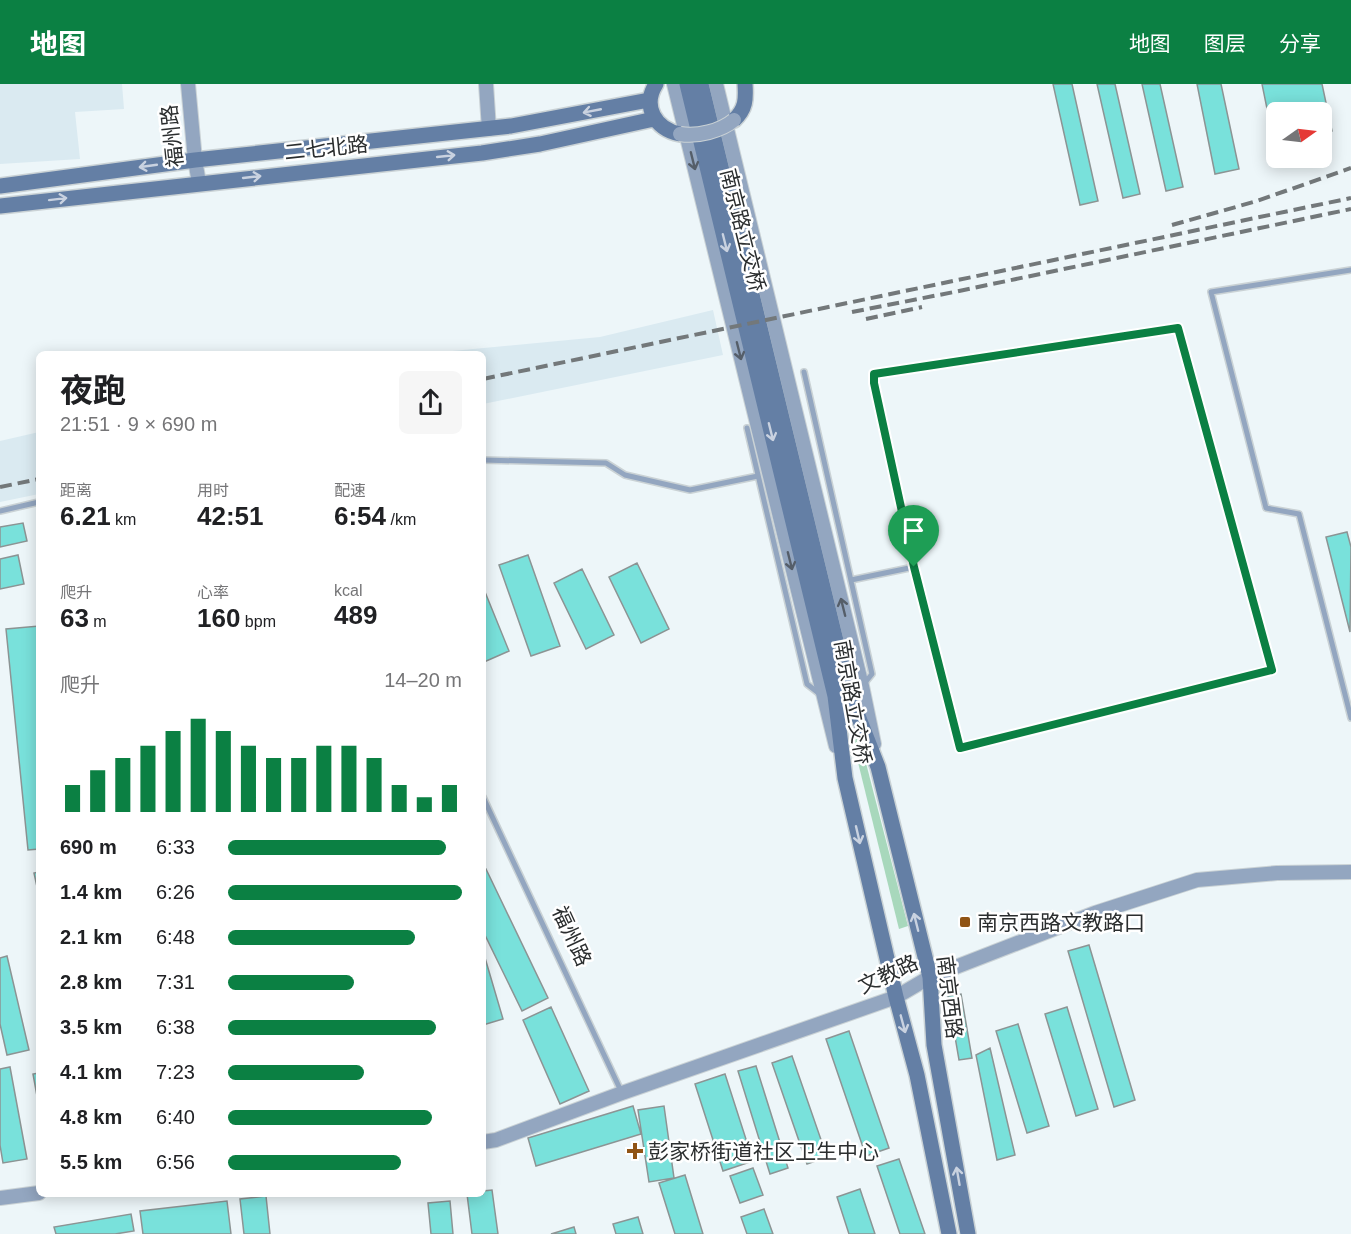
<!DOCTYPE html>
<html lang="zh">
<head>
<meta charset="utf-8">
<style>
  :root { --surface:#fff; --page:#f6f6f6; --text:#202124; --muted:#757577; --accent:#0b8043 }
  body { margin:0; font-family:Helvetica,"Noto Sans SC",sans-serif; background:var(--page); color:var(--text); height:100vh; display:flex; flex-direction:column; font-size:22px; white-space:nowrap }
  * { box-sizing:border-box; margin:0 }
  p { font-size:20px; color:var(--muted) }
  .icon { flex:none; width:33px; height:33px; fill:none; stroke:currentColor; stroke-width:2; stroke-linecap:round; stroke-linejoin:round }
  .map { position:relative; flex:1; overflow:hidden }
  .sheet { position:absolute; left:36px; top:267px; width:450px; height:846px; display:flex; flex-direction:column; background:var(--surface); border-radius:9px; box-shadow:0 3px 15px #0003 }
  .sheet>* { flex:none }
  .needle { width:39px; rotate:76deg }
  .buttons { position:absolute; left:1266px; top:18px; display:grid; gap:12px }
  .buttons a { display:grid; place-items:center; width:66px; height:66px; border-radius:9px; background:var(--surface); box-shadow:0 3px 15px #0003; font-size:30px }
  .pin { position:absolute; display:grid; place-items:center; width:51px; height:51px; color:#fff; margin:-62px -26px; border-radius:50% 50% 50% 0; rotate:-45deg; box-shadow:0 0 6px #0007 }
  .pin .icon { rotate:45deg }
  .round { display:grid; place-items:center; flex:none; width:63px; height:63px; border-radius:9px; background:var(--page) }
  .summary { display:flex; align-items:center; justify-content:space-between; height:102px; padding:0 24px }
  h1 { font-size:33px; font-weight:700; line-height:45px }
  .stats { display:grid; grid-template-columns:repeat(3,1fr); gap:9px; height:102px; padding:6px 24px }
  .stats div { display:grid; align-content:center }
  .stats b { font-size:26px; font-weight:700 }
  .stats small { font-size:16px; font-weight:400 }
  .stats p { font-size:16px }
  .chart { height:168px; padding:12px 24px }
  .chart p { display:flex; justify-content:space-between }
  .chart svg { width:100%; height:108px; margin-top:6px; stroke:var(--accent); stroke-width:6 }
  ul { padding:0 24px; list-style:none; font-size:20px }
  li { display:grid; grid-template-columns:96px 72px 1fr; align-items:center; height:45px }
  li i { height:15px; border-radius:8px; background:var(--accent) }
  header { display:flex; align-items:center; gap:36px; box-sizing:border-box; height:84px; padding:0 30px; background:var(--accent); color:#fff }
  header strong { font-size:28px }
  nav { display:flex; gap:33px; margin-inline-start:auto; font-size:21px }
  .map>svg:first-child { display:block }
  .built { fill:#daeaf1 }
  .green { fill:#a8d8bc }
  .building { fill:#79e1db; stroke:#8c9494; stroke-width:1.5 }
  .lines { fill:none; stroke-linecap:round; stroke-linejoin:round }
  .service-casing { stroke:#cad2d5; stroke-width:8 }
  .tertiary-casing { stroke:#cad2d5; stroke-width:16 }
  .secondary-casing { stroke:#cad2d5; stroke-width:18 }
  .service { stroke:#93a6c0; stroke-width:5 }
  .tertiary { stroke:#93a6c0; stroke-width:14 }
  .secondary { stroke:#647fa5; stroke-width:15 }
  .rail { stroke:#73787a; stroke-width:4; stroke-dasharray:12 6; stroke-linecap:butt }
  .tertiary-bridge-casing { stroke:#cad2d5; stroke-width:16; stroke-linecap:butt }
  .tertiary-bridge { stroke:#93a6c0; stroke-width:14 }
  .oneway { stroke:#c9d2e0 }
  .oneway2 { stroke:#555e69 }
  .route-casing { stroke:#fff; stroke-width:12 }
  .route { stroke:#0b8043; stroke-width:8 }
  .poi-dot { fill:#905415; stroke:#fff; stroke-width:2 }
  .labels { text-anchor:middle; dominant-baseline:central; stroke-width:5; stroke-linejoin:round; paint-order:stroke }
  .street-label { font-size:21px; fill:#2b2e2f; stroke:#fff }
  .poi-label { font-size:21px; fill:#2b2e2f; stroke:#fff; text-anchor:start }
</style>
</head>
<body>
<header>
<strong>地图</strong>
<nav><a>地图</a><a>图层</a><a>分享</a></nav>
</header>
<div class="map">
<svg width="1351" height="1150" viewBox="0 0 1351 1150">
  <rect width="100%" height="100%" fill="#edf6f9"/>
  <path class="built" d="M0 0H122L124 25 75 28 80 75 0 80Z
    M713 226 723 271 483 320V270H421L600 253Z
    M39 348V410L0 418V357Z"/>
  <path class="green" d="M859 652 908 842 899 845 852 654Z"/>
  <path class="building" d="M1053 0H1072L1098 117 1080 121Z
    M1097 0H1115L1140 110 1123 114Z
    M1142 0H1160L1183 103 1166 107Z
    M1197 0H1221L1239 85 1215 90Z
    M1262 0H1322L1332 47 1322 50V28H1276V59H1274Z
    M23 439 27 457 0 463V443Z
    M1347 448 1351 463 1350 548 1326 453Z
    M18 471 24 500 0 505V475Z
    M528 471 560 562 531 572 499 481Z
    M637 479 669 545 641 559 609 493Z
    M582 485 614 551 586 565 554 499Z
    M483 503 509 567 484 578 483 576Z
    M39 542V765L28 766 6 545Z
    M486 785 548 914 522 927 483 847V787Z
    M39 788V812L34 789Z
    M1089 861 1135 1016 1114 1023 1068 867Z
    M483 867 503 935 483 941Z
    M7 872 29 966 7 971 0 940V874Z
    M961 910 972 974 959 976 948 912Z
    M551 923 589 1007 560 1020 523 936Z
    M1067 923 1098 1025 1076 1032 1045 930Z
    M1018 940 1049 1042 1027 1049 996 947Z
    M849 947 889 1064 866 1072 826 955Z
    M990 964 1015 1071 997 1076 976 971Z
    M792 972 827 1073 807 1080 772 979Z
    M756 982 788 1084 770 1090 738 987Z
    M10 983 27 1075 3 1079 0 1061V985Z
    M39 989V1023L33 990Z
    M725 990 753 1077 723 1087 695 1000Z
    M633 1022 641 1050 536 1082 528 1054Z
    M664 1022 674 1094 649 1098 638 1026Z
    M899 1075 925 1150H900L877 1082Z
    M753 1084 763 1111 740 1119 730 1092Z
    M685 1091 703 1150H675L659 1099Z
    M860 1105 875 1150H849L837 1113Z
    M492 1106 498 1150H472L467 1110H483V1107Z
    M266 1112 270 1150H244L240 1115Z
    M227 1117 231 1150H143L140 1127Z
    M450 1117 453 1150H431L428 1119Z
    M764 1125 773 1150H747L741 1133Z
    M131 1130 134 1147 115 1150H56L54 1143Z
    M638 1133 643 1150H616L613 1140Z
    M574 1143 576 1150H551Z"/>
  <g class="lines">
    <defs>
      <path id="service" d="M1351 186 1211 208 1266 424 1299 430 1351 634
        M804 288 872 590 863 601
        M747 344 807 600 821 611
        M483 376 606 379 625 391 690 406 758 392
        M0 427 39 418
        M851 496 914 483 960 664 1272 586 1178 244 874 290V299L914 483
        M483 713 621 1007"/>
      <path id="tertiary" d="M188 0 195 76 199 99
        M486 0 489 45
        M674 0 836 662
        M716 0 862 602 874 660
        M483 1058 496 1056 622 1009 896 913 930 893 1095 829 1197 796 1277 789 1351 788
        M0 1114 39 1109"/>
      <path id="secondary" d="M656 0C642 22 655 45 680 50
        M687 0 835 612 845 694 896 913 917 991 949 1150
        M701 0 848 606 878 683 930 893 934 961 968 1150
        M734 36C746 25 746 15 745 0
        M0 102 195 76 511 42 649 16
        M0 122 482 69 540 60 654 35"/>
    </defs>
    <use href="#service" class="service-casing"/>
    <use href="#tertiary" class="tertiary-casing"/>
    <use href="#secondary" class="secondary-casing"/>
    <use href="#service" class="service"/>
    <use href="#tertiary" class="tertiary"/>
    <use href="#secondary" class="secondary"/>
    <path class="rail" d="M1172 141 1257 117 1351 84
      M852 228 954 208 1351 125
      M866 235 922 223
      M483 295 1351 114
      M0 403 39 395"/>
    <defs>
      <path id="tertiary-bridge" d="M680 50C697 53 721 47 734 36"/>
    </defs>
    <use href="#tertiary-bridge" class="tertiary-bridge-casing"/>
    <use href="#tertiary-bridge" class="tertiary-bridge"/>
  </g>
  <defs><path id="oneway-shaft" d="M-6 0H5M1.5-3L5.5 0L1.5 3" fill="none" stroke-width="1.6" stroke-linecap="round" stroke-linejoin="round" transform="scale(1.5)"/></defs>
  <g class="oneway">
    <use href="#oneway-shaft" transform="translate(592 27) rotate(169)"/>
    <use href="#oneway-shaft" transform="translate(446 72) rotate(-6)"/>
    <use href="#oneway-shaft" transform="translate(148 82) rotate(172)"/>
    <use href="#oneway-shaft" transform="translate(252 93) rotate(-6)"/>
    <use href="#oneway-shaft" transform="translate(58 115) rotate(-7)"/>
    <use href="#oneway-shaft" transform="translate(725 159) rotate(76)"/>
    <use href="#oneway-shaft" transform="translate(771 348) rotate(76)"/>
    <use href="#oneway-shaft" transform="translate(858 751) rotate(77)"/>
    <use href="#oneway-shaft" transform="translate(916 838) rotate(-104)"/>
    <use href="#oneway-shaft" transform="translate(903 940) rotate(75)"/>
    <use href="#oneway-shaft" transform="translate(958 1092) rotate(-100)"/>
  </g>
  <g class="oneway2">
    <use href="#oneway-shaft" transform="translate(693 77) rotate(76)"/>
    <use href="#oneway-shaft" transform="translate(739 267) rotate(76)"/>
    <use href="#oneway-shaft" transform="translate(790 477) rotate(76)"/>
    <use href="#oneway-shaft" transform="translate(843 523) rotate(-104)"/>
  </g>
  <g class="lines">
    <defs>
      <path id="route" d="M1178 244 1272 586 960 664 914 483 874 299V290Z"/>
    </defs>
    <use href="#route" class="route-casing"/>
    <use href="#route" class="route"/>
  </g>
  <g class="poi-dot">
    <rect x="959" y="832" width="12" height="12" rx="3"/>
    <path d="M632 1058h6v6h6v6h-6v6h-6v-6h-6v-6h6z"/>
  </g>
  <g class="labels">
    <g class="street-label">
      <text transform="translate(172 52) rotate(-96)">福州路</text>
      <text transform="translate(326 64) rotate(-6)">二七北路</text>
      <text transform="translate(743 146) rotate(76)">南京路立交桥</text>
      <text transform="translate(853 618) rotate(80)">南京路立交桥</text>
      <text transform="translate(572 852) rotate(65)">福州路</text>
      <text transform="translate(888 890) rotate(-25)">文教路</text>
      <text transform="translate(950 913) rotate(83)">南京西路</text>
    </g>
    <g class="poi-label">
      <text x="977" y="838">南京西路文教路口</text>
      <text x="648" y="1067">彭家桥街道社区卫生中心</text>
    </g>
  </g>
</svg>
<div class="buttons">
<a><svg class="needle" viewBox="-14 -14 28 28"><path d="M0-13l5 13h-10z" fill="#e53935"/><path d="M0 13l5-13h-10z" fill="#757577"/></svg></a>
</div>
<div class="pin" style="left:914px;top:483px;background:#1e9e55"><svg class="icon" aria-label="arrive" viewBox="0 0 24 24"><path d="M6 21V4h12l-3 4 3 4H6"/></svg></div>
<section class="sheet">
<div class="summary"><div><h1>夜跑</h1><p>21:51 · 9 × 690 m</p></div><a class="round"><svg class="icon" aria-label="share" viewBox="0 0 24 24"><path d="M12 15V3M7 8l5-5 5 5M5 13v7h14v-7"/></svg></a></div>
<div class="stats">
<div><p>距离</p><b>6.21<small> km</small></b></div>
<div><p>用时</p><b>42:51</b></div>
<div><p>配速</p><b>6:54<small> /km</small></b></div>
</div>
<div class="stats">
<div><p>爬升</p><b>63<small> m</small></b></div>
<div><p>心率</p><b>160<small> bpm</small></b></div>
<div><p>kcal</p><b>489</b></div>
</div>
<div class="chart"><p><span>爬升</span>14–20 m</p>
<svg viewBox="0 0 160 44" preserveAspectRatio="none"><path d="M5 44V33M15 44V27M25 44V22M35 44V17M45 44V11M55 44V6M65 44V11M75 44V17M85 44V22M95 44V22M105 44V17M115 44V17M125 44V22M135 44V33M145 44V38M155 44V33"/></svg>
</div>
<ul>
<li><b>690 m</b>6:33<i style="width:93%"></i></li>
<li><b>1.4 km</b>6:26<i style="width:100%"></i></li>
<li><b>2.1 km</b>6:48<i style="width:80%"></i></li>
<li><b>2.8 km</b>7:31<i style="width:54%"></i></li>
<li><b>3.5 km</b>6:38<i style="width:89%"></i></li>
<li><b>4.1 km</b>7:23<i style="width:58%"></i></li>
<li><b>4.8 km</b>6:40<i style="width:87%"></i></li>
<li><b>5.5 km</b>6:56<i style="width:74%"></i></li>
</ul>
</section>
</div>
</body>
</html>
